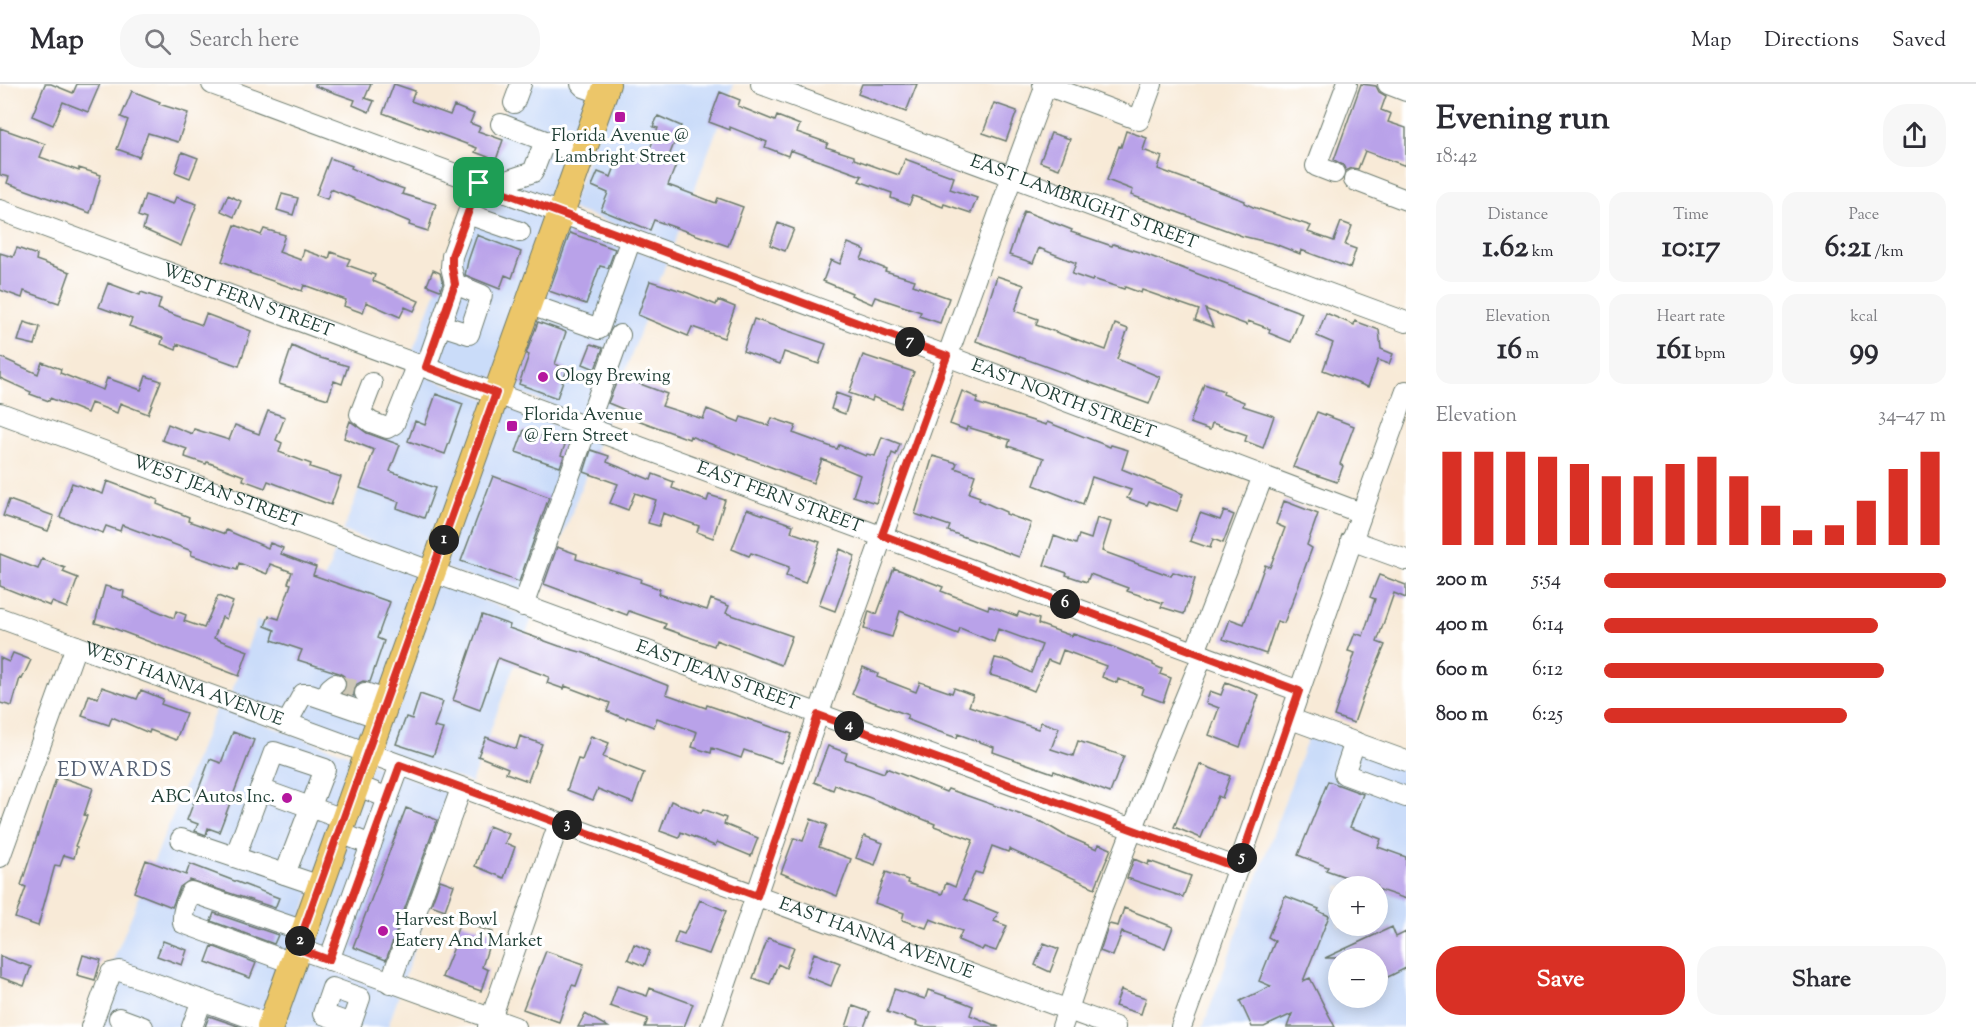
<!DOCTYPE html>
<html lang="en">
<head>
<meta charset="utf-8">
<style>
  :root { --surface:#fff; --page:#f7f7f7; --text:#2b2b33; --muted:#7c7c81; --line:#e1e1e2; --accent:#d93025 }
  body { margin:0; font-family:"Sorts Mill Goudy",serif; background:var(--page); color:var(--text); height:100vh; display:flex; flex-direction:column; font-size:22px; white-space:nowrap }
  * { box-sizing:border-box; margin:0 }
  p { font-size:20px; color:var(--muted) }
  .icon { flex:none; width:33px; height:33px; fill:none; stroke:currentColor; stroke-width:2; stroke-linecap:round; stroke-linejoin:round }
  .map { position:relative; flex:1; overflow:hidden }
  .sheet { display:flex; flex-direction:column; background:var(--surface); width:570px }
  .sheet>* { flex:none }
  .tools { position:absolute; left:1328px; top:792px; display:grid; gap:12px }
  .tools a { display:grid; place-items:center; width:60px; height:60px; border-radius:50%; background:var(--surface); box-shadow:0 3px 15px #0003; font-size:30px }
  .pin { position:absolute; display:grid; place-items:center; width:51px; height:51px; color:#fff; margin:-26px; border-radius:12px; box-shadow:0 3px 9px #0006 }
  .km { position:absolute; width:30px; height:30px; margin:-15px; border-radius:50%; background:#222; color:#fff; font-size:16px; line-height:30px; text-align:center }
  .round { display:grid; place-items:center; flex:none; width:63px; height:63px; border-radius:24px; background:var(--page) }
  .summary { display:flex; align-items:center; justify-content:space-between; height:102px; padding:0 30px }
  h1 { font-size:33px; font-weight:700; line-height:45px }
  .figures { display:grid; grid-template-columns:repeat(3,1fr); gap:9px; height:102px; padding:6px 30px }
  .figures div { display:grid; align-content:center; border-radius:15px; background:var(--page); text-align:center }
  .figures b { font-size:30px; font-weight:700 }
  .figures small { font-size:16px; font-weight:400 }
  .figures p { font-size:16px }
  .chart { height:168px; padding:12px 30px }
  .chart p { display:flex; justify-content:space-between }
  .chart svg { width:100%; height:108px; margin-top:6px; stroke:var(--accent); stroke-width:6 }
  .cta { display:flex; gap:12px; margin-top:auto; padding:12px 30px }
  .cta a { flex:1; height:69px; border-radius:24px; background:var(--accent); color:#fff; font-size:24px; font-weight:700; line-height:69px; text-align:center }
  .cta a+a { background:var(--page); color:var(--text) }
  ul { padding:0 30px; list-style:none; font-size:20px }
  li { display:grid; grid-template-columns:96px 72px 1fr; align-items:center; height:45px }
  li i { height:15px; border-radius:8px; background:var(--accent) }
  header { display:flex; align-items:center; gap:36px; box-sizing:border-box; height:84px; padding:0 30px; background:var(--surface); border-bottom:2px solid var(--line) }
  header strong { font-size:28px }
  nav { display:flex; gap:33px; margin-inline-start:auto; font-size:21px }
  .search { width:420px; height:54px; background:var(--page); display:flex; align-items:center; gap:15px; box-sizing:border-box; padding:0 21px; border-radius:24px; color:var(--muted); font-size:22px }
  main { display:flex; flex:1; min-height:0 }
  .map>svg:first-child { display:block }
  .built { fill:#cadcf9; fill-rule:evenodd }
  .building { fill:#b9a2e9 }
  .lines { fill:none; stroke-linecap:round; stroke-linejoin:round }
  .minor-tunnel { stroke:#cdc7b6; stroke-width:20; stroke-dasharray:20 10; stroke-linecap:butt }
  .minor-casing { stroke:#6b7a6d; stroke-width:22 }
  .major-casing { stroke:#6b7a6d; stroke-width:28 }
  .minor { stroke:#fff; stroke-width:20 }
  .major { stroke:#ecc669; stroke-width:26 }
  .route-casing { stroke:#fff; stroke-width:12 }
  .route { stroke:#d93025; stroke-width:8 }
  .poi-dot { fill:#b5179e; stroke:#fff; stroke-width:2 }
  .labels { text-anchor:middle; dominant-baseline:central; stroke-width:6; stroke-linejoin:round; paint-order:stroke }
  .poi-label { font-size:18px; fill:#1f3d34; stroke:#fff; text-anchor:start }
  .street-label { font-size:18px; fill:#1f3d34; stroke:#fff }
  .neighbourhood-label { font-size:20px; letter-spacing:1.5px; fill:#556073; stroke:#fff }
</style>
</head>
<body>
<header>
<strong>Map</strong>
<div class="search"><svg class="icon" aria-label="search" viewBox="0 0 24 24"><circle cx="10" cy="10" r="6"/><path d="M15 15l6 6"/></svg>Search here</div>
<nav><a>Map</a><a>Directions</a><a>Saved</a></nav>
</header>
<main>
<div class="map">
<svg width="1406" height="943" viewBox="0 0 1406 943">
  <rect width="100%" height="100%" fill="#fff"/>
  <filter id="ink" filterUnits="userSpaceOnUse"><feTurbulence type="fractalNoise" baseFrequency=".0167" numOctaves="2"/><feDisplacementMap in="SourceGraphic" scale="12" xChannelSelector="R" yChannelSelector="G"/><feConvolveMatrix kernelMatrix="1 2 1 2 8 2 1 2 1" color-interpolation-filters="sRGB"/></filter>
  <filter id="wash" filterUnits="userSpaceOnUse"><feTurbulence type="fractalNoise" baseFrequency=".008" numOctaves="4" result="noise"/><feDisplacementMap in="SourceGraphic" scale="24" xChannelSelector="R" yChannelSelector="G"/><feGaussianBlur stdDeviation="1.35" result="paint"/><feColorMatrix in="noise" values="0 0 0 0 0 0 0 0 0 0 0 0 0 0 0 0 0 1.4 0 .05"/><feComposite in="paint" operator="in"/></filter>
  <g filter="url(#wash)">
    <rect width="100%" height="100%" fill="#f8ead7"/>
    <path class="built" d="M517 0H599L557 119 481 91Z
      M615 0H734L673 162 570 124Z
      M475 107 551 135 492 299 412 269Z
      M565 140 667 177 605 341 506 304Z
      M406 285 487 315 428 478 343 447Z
      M500 320 599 356 538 519 442 483Z
      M337 462 422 494 363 659 231 610 257 536 302 554Z
      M436 499 532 534 471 699 377 664Z
      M217 623 358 674 263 943H86Z
      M1310 648 1406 683V943H1203ZM1338 802H1377V842H1338ZM1338 874H1377V914H1338Z
      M371 679 466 715 404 895 307 859Z
      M302 875 399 911 388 943H278Z"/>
    <g id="blocks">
      <path class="building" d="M45 0H51L73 9 77 0H100L88 28 63 18 53 41 32 32Z
        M315 0H371L365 14 374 17 369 28 353 21 355 16 315 2Z
        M394 0 415 7 411 17 450 31 454 22 474 30 470 39 480 43 478 47 503 56 496 76 475 68 477 64 383 29Z
        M862 0H917L906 28 858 10Z
        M1361 0 1376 2 1379 8 1386 12 1381 26 1391 30 1388 38 1406 44V82L1365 67 1358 85 1352 84 1346 87 1343 81 1334 76Z
        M132 7 160 18 159 20 188 29 178 58 148 49 139 73 117 65 128 36 121 33Z
        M720 8 740 16 738 22 775 37 777 32 800 41 797 48 828 59 826 63 854 72V75L899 91 905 75 954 93 950 105 977 114 971 129 944 120 943 123 913 112 909 121 891 114 892 109 859 97 862 92 790 66 788 72 765 63 767 58 730 43V46L709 38Z
        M994 19 1017 27 1006 57 983 49Z
        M658 32 681 42 669 72 678 76 668 101 716 119 718 114 743 123 728 162 654 136 650 146 601 126 608 109 592 102 598 88 611 93 621 67 645 77 658 44 653 43Z
        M0 44 45 60 40 73 79 87V84L101 91 90 129 7 99 9 93 0 91Z
        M1126 47 1147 54 1143 66 1162 73 1158 85 1245 117 1244 119 1253 123 1311 142 1308 148 1334 157 1341 138 1352 142 1345 161 1356 165 1350 184 1301 166 1300 170 1275 160 1242 152 1131 111 1133 106 1107 96 1119 62 1121 63Z
        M1051 49 1070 55 1059 85 1040 78Z
        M182 68 198 74 190 94 175 88Z
        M330 74 352 82 351 84 378 96 404 105 402 110 436 120 428 147 409 141 410 138 331 105 327 115 316 111Z
        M282 110 298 114 293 131 277 126Z
        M145 111 173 120 176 113 197 120 181 162 143 145 146 135 138 132Z
        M228 111 241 117 234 133 221 127Z
        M1024 127 1072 146 1071 148 1112 162 1113 160 1142 169 1302 229 1291 258 1269 249 1270 245 1248 237 1247 241 1205 225 1213 243 1195 236 1199 226 1142 206 1141 209 1125 203 1124 205 1093 195 1092 197 1072 190 1076 179 1039 164 1033 179 1009 171Z
        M778 139 794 145 785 167 770 161Z
        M235 141 261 151 264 145 285 151 279 168 301 176 304 166 329 175 331 168 350 175 347 181 375 191 373 197 419 217 414 227 405 223 400 233 366 218 363 229 344 222 346 216 304 201 302 207 249 189 250 188 222 177Z
        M570 149 615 165 608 184 600 182 586 220 549 207Z
        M477 151 521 168 512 194 505 191 500 205 465 191 468 177Z
        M848 159 865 166 861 175 886 185 885 187 915 196 913 201 949 214 940 239 919 232 921 228 875 213 872 220 851 211 852 209 823 197 831 176 840 180Z
        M17 164 37 171 36 176 70 188 59 219 24 207 22 214 0 206V169L13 173Z
        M433 186 440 189 443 199 440 206 427 201Z
        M997 192 1024 201 1015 227 1038 235 1036 241 1106 266 1115 240 1128 245 1117 275 1160 293 1149 320 976 257Z
        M650 197 688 209 716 221 718 216 735 223 724 254 692 243 688 252 638 231Z
        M108 199 140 211 141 208 161 215 158 225 202 241 206 230 251 247 239 282 177 260 176 266 161 260 163 254 129 242 132 235 99 223Z
        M1326 229 1354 241 1355 237 1379 246 1381 265 1393 270 1389 280 1378 276 1368 303 1323 286 1333 259 1317 252Z
        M754 235 826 260 819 280 784 268 780 280 743 267Z
        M24 238 40 243 35 261 18 257Z
        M538 238 566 248 555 280 567 285 557 314 519 300 529 271 526 270Z
        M591 260 603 264 595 285 583 280Z
        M292 262 317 273 348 282 342 300 334 297 328 315 279 300Z
        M863 271 914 288 900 324 873 313 872 317 849 309Z
        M0 273 38 290 42 278 61 285 60 289 103 306 107 294 141 306 146 292 161 297 148 330 120 319 117 329 91 319 87 329 50 314 49 317 30 310 31 308 0 294Z
        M619 292 667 310 662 322 703 335 707 325 739 338 741 333 769 342 772 334 796 342 793 349 837 365 839 361 866 372 867 370 875 372 882 353 900 360 896 371 892 369 876 419 853 412 860 391 822 375 813 399 690 352 689 355 635 335 637 331 608 319Z
        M1204 300 1224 307 1223 310 1244 318 1243 322 1274 332 1263 364 1245 357 1247 351 1212 339 1210 346 1190 339Z
        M962 307 978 314 976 319 1046 341 1047 338 1110 363 1111 361 1128 366 1122 385 1183 410 1177 427 1149 417 1147 421 1127 414 1131 406 1092 393 1083 420 1034 401 1044 374 1008 362 1010 356 967 343 966 346 950 340Z
        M836 309 850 314 845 330 831 325Z
        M436 310 463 320 445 370 408 357 415 337 425 341Z
        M268 327 285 333 276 356 282 359 279 368 311 380 310 383 341 393 331 421 268 397 265 404 243 396 244 392 207 378 206 380 185 373 187 365 162 356 168 340 192 350 194 345 229 356 235 341 259 350Z
        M1317 328 1354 342 1340 380 1343 382 1337 398 1293 383Z
        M350 337 367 349 400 361 390 387 435 404 424 434 397 424 399 418 360 404 374 366 344 354Z
        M524 346 565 361 561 371 564 372 560 383 516 368Z
        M591 366 609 372 607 378 651 396 653 390 674 398 672 404 707 417 709 411 725 416 713 454 697 448 699 442 663 429 659 442 648 439 656 416 635 409 628 426 610 419 618 400 584 388Z
        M933 372 957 379 955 384 975 391 969 409 980 413 979 416 1006 428V430L1031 439 1019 473 948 447 950 442 915 430Z
        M493 392 549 413 519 498 461 477Z
        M107 397 158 416 157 420 189 433 188 437 225 450 226 446 268 464 270 459 283 464 281 470 316 483 313 491 390 518 377 554 384 557 370 598 363 597 357 600 354 606V612L343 609 347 599 344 592 339 589 298 576 302 566 272 556 275 546 265 542 269 532 279 535 291 500 288 499 292 488 270 480 267 490 239 479 237 486 191 471 192 467 122 441 120 447 106 442 103 449 60 433 72 399 103 410Z
        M9 416 54 432 48 447 3 432Z
        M1284 417 1318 430 1307 461 1312 464 1295 511 1284 539 1277 537 1266 570 1223 555 1230 535 1244 540 1265 481 1270 483 1285 444 1276 440Z
        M747 425 793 441 791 448 820 458 805 499 786 492 789 483 751 469 749 472 732 465Z
        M1224 427 1234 431 1223 459 1213 455 1210 464 1190 457 1200 429 1220 436Z
        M1097 434 1111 438 1102 467 1171 492 1173 488 1195 495 1184 530 1161 523 1163 519 1127 507 1128 504 1090 490 1087 498 1066 491 1067 489 1044 481 1054 452 1076 460 1079 451 1091 455Z
        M557 463 577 470 576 475 641 495 640 498 660 505 658 510 707 526 711 515 729 522 726 529 792 552 781 581 716 556 714 562 664 544 666 540 629 527 627 531 544 500Z
        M840 465 855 472 835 527 819 521Z
        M0 470 38 485 42 475 65 484 63 488 78 494 67 524 52 518 50 522 0 502Z
        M894 484 943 503 941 507 988 525 989 522 1017 532 1019 528 1039 535 1038 540 1072 552 1073 550 1113 563 1153 579V581L1162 585 1160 590 1171 594 1163 618 1141 610 1143 604 1118 595 1117 599 1102 593 1106 582 1063 566 1058 580 1048 576 1034 607 1008 596 990 591 995 574 1009 577 1031 589 1042 561 998 545 994 558 960 544 958 550 900 527 892 553 864 545 869 527 877 530Z
        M1379 491 1406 501V514L1394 509 1377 558 1385 561 1367 604H1366L1354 639 1334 632 1355 569 1348 567 1355 549 1363 552 1375 515 1370 513Z
        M105 502 124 507 123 513 174 534 176 527 186 531 184 537 204 544 218 512 233 518 226 535 222 533 214 554 248 567 239 592 113 544 95 539Z
        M482 531 510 541 509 544 559 562 584 569 669 602 666 610 706 624 707 621 792 650 781 679 744 666 741 674 712 664 711 669 692 663 697 648 657 634 654 643 627 633 626 635 607 627 610 619 565 602 564 605 547 599 549 593 498 574 480 626 453 616Z
        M13 569 31 576 22 595 20 594 12 622 0 619V574L9 578Z
        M863 583 878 590 877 593 916 608 920 598 952 609 954 604 973 611 969 622 1038 645 1041 638 1059 644 1051 665 1073 672 1078 657 1124 672 1110 709 1054 687 1053 689 993 668 994 663 958 650 957 654 937 647 906 635 908 631 852 610Z
        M1226 598 1259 611 1240 663 1209 651 1219 624 1206 619 1210 607 1221 611Z
        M102 603 137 615 141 606 163 615 161 620 186 629 176 656 150 646 149 649 112 633 109 641 82 632 89 611 98 614Z
        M420 610 443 618 434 643 443 645 433 672 396 660 406 633 412 635Z
        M233 648 254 656 219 748 208 744 206 751 195 747 198 740 187 736 210 675 221 679Z
        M520 652 542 660 528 697 506 689 508 684 478 672 486 653 516 665Z
        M591 652 609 659 603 673 644 689 633 719 598 705 593 716 567 706 578 675 582 676Z
        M828 662 847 669 845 675 884 689 886 684 946 708 948 705 1044 739 1064 751 1097 765 1099 760 1111 765 1095 804 1009 765 1008 768 992 762 982 790 975 788 964 815 998 829 994 837 1007 842 996 867 984 863 982 866 958 856 962 847 930 835 926 844 902 836 904 829 875 819 886 788 908 796 907 799 942 810 946 799 955 803 973 756 934 742 935 740 868 713 835 701 833 706 814 698Z
        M1200 680 1230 692 1222 714 1218 712 1201 754 1174 743Z
        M57 692 93 704 84 731 87 732 75 762 77 763 74 774 64 771 60 782 55 781 38 842 15 834 26 803 21 801Z
        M1328 697 1363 710 1350 743 1381 755 1378 763 1406 773V815L1377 805V802H1371L1326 786 1328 783 1298 771Z
        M671 717 701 729 703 725 726 734 724 740 758 754 751 772 717 758 715 762 681 748 679 754 660 747Z
        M406 724 437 736 386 876 353 863Z
        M811 735 827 741 819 763 851 775 837 812 781 789 794 754 803 757Z
        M489 742 509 750 505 759 515 763 504 794 475 782Z
        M864 752 883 759 875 781 856 774Z
        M1134 775 1148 781 1149 777 1191 792 1183 813 1127 794Z
        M146 776 186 791 190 780 279 814 275 824 190 796 180 803 172 823 134 808Z
        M440 796 454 801 445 826 431 821Z
        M1285 812 1319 825 1318 827 1329 832 1303 897 1310 894 1335 943H1287L1292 930 1264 943H1252L1240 917 1271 902 1259 897 1275 857 1268 853Z
        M700 816 726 827 709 870 674 859 678 848 684 850Z
        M1124 824 1173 843 1165 864 1122 848 1113 872 1100 867 1109 840 1118 842Z
        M214 829 278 851 274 860 211 837Z
        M460 838 493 848 482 883 488 886 481 907 442 893 456 858H453Z
        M1392 843 1396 853 1406 848V884L1392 891 1377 898V874H1325Z
        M768 854 794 863 786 884 778 880 770 900 753 894Z
        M163 857 187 866 182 881 157 872Z
        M1044 859 1059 865 1050 888 1035 881Z
        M634 860 650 867 644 882 628 875Z
        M212 862 256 879 250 894 206 878Z
        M546 867 584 880 576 902 572 901 559 938 523 925Z
        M814 869 840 879 831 902 806 892Z
        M83 871 101 876 95 896 77 891Z
        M0 872 31 883 24 902 0 893Z
        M617 902 647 912 650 904 693 920 684 943H645L648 935 610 922Z
        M894 905 925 915 928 906 963 918 973 922 970 931 999 943H923L916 941 917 938 887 928Z
        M1121 906 1146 914 1141 930 1115 922Z
        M853 922 870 928 864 943H846Z
        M585 930 608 943H578Z
        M209 932 241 943H205Z"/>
    </g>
  </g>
  <g filter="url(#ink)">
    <use href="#blocks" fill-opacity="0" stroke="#6b7a6d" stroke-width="1.5"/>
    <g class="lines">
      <path class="minor-tunnel" d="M335 600 365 609"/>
      <defs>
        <g id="minor">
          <path id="s1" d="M212 0 947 272 1361 429"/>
          <path d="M581 0 584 3 604 10"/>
          <path id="s2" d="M761 0 1406 238"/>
          <path d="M1043 0 1139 36 1152 0"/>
          <path d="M1388 0 1406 7"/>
          <path d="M514 19 521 0"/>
          <path d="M501 40 582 71"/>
          <path d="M1334 89 1316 82 1347 0"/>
          <path d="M1354 96 1406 116"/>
          <path d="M507 109 512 95 533 88 545 57"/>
          <path id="s3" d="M0 126 1299 607"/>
          <path d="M468 130 520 148"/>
          <path d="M528 220 599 245 631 155"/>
          <path d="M441 241 469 250 482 211 455 200"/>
          <path d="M426 283 455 200 451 183 452 172 479 99"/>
          <path d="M372 299 360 330 371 338 387 344 394 340 418 280"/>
          <path id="s4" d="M0 329 1238 784"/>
          <path d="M1351 456 1406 476"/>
          <path d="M523 522 620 251"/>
          <path id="s5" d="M0 534C372 671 744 807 1115 943"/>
          <path d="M1195 568 1263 392"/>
          <path d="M365 609 386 616"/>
          <path d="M326 615 330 604 335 600"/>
          <path d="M1291 635 1406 677"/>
          <path d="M287 639 303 610H310L380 634"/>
          <path d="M1355 658 1344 690 1406 713"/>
          <path d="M356 701 388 714"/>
          <path d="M260 705 343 735"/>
          <path d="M338 748 371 761"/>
          <path d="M181 755 320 802"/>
          <path d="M0 773 76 562"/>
          <path d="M235 773 274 668 325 685 285 790"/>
          <path d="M297 864 515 943"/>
          <path d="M329 876 400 681"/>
          <path d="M292 879 183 839C182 827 186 818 191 808L304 847"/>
          <path d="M390 899 461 705"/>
          <path d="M332 904 360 914 351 940 323 930Z"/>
          <path d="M119 934 143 943"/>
          <path d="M91 943 111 889 120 887 271 941"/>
          <path d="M192 943 202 916"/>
          <path d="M488 943 559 739"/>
          <path d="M711 943 818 631 1012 93 1046 1"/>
          <path d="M1062 943 1102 824 1154 690 1203 571"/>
          <path d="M1181 943C1258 732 1328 518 1406 307"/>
        </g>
        <path id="major" d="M270 943 607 0"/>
      </defs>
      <use href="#minor" class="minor-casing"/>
      <use href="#major" class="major-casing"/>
      <use href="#minor" class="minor"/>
      <use href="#major" class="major"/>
    </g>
  </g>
  <g class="lines" filter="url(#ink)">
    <defs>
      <path id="route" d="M479 99 947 272 882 451 1299 607 1238 784 818 631 757 812 400 681 329 876 297 864 496 309 426 283 455 200 452 183V172Z"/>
    </defs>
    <use href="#route" class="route-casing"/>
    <use href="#route" class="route"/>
  </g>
  <g class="poi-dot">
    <rect x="614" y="27" width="12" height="12" rx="3"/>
    <circle cx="543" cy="293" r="6"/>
    <rect x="506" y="336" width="12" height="12" rx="3"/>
    <circle cx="287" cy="714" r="6"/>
    <circle cx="383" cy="847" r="6"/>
  </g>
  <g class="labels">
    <g class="poi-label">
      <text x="620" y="53" text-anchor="middle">Florida Avenue @<tspan x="620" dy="21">Lambright Street</tspan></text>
      <text x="555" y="293">Ology Brewing</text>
      <text x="524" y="332">Florida Avenue<tspan x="524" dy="21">@ Fern Street</tspan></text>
      <text x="275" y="714" text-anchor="end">ABC Autos Inc.</text>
      <text x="395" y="837">Harvest Bowl<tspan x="395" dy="21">Eatery And Market</tspan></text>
    </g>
    <g class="street-label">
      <text stroke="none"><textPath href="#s2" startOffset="344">EAST LAMBRIGHT STREET</textPath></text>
      <text stroke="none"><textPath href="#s3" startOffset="264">WEST FERN STREET</textPath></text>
      <text stroke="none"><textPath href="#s1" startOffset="908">EAST NORTH STREET</textPath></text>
      <text stroke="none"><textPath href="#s4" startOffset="231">WEST JEAN STREET</textPath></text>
      <text stroke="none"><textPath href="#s3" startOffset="831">EAST FERN STREET</textPath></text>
      <text stroke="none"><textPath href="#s4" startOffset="764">EAST JEAN STREET</textPath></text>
      <text stroke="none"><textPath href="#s5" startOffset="195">WEST HANNA AVENUE</textPath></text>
      <text stroke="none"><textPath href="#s5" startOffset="933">EAST HANNA AVENUE</textPath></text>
    </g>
    <g class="neighbourhood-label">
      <text x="115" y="687">EDWARDS</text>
    </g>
  </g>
</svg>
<div class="tools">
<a>+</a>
<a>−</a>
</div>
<div class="pin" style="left:479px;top:99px;background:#1e9e55"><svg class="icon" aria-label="arrive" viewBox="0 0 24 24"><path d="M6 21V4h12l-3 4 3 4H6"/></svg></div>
<b class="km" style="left:444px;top:456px">1</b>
<b class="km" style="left:300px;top:857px">2</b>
<b class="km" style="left:567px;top:741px">3</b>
<b class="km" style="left:849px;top:642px">4</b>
<b class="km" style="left:1242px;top:774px">5</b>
<b class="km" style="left:1065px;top:520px">6</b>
<b class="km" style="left:910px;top:258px">7</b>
</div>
<section class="sheet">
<div class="summary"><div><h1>Evening run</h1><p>18:42</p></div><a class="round"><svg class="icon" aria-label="share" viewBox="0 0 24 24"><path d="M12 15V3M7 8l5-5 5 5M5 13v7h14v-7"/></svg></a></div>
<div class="figures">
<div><p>Distance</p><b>1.62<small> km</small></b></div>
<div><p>Time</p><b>10:17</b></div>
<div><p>Pace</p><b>6:21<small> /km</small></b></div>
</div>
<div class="figures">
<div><p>Elevation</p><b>16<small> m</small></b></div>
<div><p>Heart rate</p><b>161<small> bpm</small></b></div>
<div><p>kcal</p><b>99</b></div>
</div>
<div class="chart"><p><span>Elevation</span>34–47 m</p>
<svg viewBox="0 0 160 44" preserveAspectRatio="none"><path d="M5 44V6M15 44V6M25 44V6M35 44V8M45 44V11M55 44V16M65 44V16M75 44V11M85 44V8M95 44V16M105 44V28M115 44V38M125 44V36M135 44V26M145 44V13M155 44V6"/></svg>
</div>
<ul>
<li><b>200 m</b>5:54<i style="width:100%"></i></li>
<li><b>400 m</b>6:14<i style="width:80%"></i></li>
<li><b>600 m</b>6:12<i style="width:82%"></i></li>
<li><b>800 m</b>6:25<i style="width:71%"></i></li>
</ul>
<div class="cta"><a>Save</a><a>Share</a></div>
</section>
</main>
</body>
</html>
